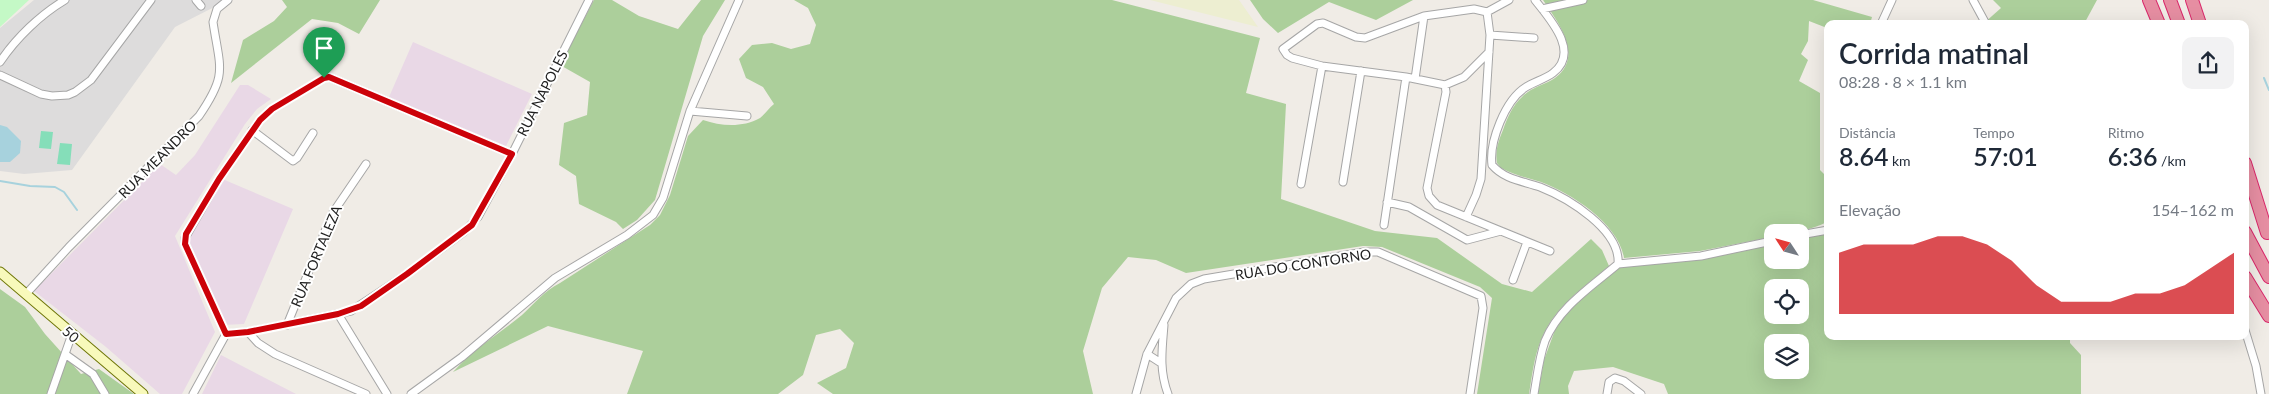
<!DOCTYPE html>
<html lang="pt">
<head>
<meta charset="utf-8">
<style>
  :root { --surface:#fff; --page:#f2f2f3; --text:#1f2937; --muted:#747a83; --accent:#cc0209 }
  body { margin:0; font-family:Lato,sans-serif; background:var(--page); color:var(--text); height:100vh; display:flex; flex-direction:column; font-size:19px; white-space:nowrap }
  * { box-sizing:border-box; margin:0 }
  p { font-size:16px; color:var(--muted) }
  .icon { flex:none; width:28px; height:28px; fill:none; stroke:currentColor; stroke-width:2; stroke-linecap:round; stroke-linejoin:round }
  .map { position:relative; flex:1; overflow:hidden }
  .details { position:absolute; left:1824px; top:20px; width:425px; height:320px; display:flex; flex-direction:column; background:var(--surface); border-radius:10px; box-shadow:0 5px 20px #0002 }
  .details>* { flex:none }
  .needle { width:32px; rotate:306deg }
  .buttons { position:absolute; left:1764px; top:224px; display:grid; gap:10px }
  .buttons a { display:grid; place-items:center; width:45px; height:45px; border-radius:10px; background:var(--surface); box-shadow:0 5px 20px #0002; font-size:25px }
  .pin { position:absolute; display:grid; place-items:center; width:42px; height:42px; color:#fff; margin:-51px -21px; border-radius:50% 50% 50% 0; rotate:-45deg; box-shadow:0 0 5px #0007 }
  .pin .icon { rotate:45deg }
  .round { display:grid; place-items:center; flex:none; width:52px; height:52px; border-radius:10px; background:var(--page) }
  .summary { display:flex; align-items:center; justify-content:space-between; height:85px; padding:0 15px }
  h1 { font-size:28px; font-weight:600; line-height:38px }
  .metrics { display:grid; grid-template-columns:repeat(3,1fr); gap:8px; height:85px; padding:5px 15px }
  .metrics div { display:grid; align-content:center }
  .metrics b { font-size:25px; font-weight:600 }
  .metrics small { font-size:14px; font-weight:400 }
  .metrics p { font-size:14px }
  .chart { height:140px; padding:10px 15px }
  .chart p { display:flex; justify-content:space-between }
  .chart svg { width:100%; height:90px; margin-top:5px; fill:var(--accent); opacity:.7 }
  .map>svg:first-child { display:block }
  .residential { fill:#dddcdc }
  .industrial { fill:#e9d8e6 }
  .farmland { fill:#edeed1 }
  .forest { fill:#accf9b; fill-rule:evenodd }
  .park { fill:#c4f9c6 }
  .pitch { fill:#85deb9 }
  .water { fill:#a7d2dd }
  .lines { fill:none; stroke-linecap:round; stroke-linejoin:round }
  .stream { stroke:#a7d2dd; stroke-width:2 }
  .street-casing { stroke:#a6a6a6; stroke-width:9 }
  .secondary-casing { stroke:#6e7606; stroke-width:11 }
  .highway-casing { stroke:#d9276a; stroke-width:14 }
  .street { stroke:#fff; stroke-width:7 }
  .secondary { stroke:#f8f9bb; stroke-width:9 }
  .highway { stroke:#e68ea2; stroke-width:12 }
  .route-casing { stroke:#fff; stroke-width:10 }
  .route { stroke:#cc0209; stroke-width:6 }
  .labels { text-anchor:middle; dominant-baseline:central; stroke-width:4; stroke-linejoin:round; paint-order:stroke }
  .street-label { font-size:14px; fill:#1f1f1f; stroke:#fff }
</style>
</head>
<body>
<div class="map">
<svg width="2269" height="394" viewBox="0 0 2269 394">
  <rect width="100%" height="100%" fill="#f0ece6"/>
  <path class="residential" d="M34 0H228L175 27 72 170 24 174 0 171V28Z"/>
  <path class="industrial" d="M413 42 532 94 505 148 389 97Z
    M240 85H248L271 99 257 109 245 124 175 236 215 332 182 394H160L106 347 34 291 160 164 176 175 195 155Z
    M220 178 293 209 244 324 223 325 185 238Z
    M221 355 296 394H202Z"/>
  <path class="farmland" d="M1150 0H1239L1258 27Z"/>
  <path class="forest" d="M282 0H380L359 34 338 23 312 19 231 83 243 40 274 21 287 7Z
    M594 0H612L639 16 678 29 701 0H725L703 36 655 200 637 220 623 229 616 222 579 204 576 176 559 165 564 123 587 115 590 82 560 65Z
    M794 0H1112L1260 38 1246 93 1286 104 1281 199 1375 231 1437 238 1502 284 1532 292 1591 239 1602 250 1609 266C1583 288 1554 307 1541 340 1534 357 1532 376 1529 394H1477L1492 298 1480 287 1382 247 1363 246 1186 273 1156 260 1128 257 1102 288 1083 351 1093 394H833L817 383 846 368 854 343 840 329 816 335 803 375 778 394H627L643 351 548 326 453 372C473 349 499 334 522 315 535 303 544 291 560 283L650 225 660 215 670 195 688 136 703 120C721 126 742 128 760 118 765 114 769 108 774 104L763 87 746 78 739 59 752 45 772 43 791 49 810 44 816 25 808 8Z
    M1250 0H1413L1376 20 1329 2 1278 33 1263 19Z
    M1543 0H1813L1872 17 1870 24H1828L1827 28 1809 21 1808 41 1801 54 1808 60 1799 81 1820 93V170L1828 178 1827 222C1809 231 1793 232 1772 232V237L1700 251 1624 258C1619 224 1571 193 1541 182 1528 178 1514 175 1501 168L1497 163C1495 151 1498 142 1503 130 1507 118 1513 105 1522 97 1531 87 1545 85 1555 78 1585 56 1557 21 1543 0Z
    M1993 0H2097L2084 24H1983L2001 8Z
    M1827 233 1828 336H2070V343L2081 355V394H1668L1664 384 1613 367 1574 371 1568 386 1569 394H1538L1544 360 1555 330 1565 315 1576 304 1620 267 1701 259 1772 245V260H1800V239ZM1772 288H1800V315H1772ZM1772 342H1800V370H1772Z
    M0 289 25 307 45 334 81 374 99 369 134 394H0Z"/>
  <path class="park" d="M0 0H29L0 27Z"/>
  <path class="pitch" d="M41 131 53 132 51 149 39 148Z
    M60 143 72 144 70 165 57 164Z"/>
  <path class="water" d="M0 125 7 127 21 141 20 153 10 162H0Z"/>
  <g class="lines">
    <path class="stream" d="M2264 78 2269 90
      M0 181 30 186 55 187 64 192 77 210"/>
    <defs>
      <path id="street" d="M196 0 201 6
        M1535 0C1549 18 1581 52 1553 73 1545 79 1534 82 1526 87 1505 100 1489 142 1492 165 1505 180 1523 181 1540 187 1568 198 1621 230 1618 264
        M1973 0 1986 24
        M1542 9 1583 0
        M1487 12 1474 9 1424 16 1365 38 1356 37 1323 23 1317 24 1283 49 1287 55 1292 58 1322 66 1406 77 1445 85 1464 77 1489 52
        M1487 12 1509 0
        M1881 24 1892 0
        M1490 35 1534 38
        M0 62C16 38 40 15 65 0
        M0 75 41 94 52 96 68 95 75 92 91 80 151 0
        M1415 79 1424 16
        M1445 85 1446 92 1427 188 1429 196 1437 205 1550 251
        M690 111 747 116
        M252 130 293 161 297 158 313 133
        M1343 182 1361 71
        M1301 184 1322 66
        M1387 202 1409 207 1467 240 1501 231
        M1466 217 1476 195 1481 179 1490 35 1487 12
        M1384 225 1406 77
        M1800 235 1828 230
        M1618 264 1701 256 1772 241
        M1513 280 1527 242
        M26 294 69 247 199 116C228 74 220 69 213 22L217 9 228 0
        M338 314 387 394
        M287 325 332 214 366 164
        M1164 325C1162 350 1159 370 1168 394
        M2245 330 2256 366 2261 394
        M248 332 258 343 275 354 366 394
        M226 334 248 332 351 311 407 274 464 232 478 217 512 154 589 0
        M226 334 185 244V238L219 179 260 120 272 109 324 78 329 77 512 154
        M65 354 93 374 105 394
        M1147 354 1161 363
        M51 394 72 334
        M193 394 226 334
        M411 394 462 357 555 278 627 235 653 215 663 198 690 111 739 0
        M1136 394 1147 354 1176 298 1191 284 1204 279 1364 252H1378L1481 296 1483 308 1470 394
        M1534 394C1537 377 1539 358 1545 341 1559 307 1591 287 1618 264
        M1607 394 1609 382 1615 378 1624 381 1641 394"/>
      <path id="secondary" d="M0 272 143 394"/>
      <path id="highway" d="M2149 0 2159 24
        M2170 0 2179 24
        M2192 0 2200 24
        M2245 163 2267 233
        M2245 232 2269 277
        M2245 277 2269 316"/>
    </defs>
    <use href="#street" class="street-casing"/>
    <use href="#secondary" class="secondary-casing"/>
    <use href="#highway" class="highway-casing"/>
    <use href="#street" class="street"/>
    <use href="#secondary" class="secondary"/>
    <use href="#highway" class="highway"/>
  </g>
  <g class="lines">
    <defs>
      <path id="route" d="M329 77 512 154 472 225 407 274 361 306 338 314 248 332 226 334 185 244 186 234 219 179 260 120 272 109 324 78Z"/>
    </defs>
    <use href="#route" class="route-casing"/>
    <use href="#route" class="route"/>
  </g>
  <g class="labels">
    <g class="street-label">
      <text transform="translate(542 93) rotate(-63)">RUA NAPOLES</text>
      <text transform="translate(157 159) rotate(-45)">RUA MEANDRO</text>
      <text transform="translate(316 256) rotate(-67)">RUA FORTALEZA</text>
      <text transform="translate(1303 264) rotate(-9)">RUA DO CONTORNO</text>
      <text transform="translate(71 334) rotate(41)">50</text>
    </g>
  </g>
</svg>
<div class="buttons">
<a><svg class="needle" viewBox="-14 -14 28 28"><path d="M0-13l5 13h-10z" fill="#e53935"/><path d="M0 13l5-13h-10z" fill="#747a83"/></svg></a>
<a><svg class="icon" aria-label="locate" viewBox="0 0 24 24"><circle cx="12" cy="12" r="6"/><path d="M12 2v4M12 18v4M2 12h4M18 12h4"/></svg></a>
<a><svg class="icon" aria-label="layers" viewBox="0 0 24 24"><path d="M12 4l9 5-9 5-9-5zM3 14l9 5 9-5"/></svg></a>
</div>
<div class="pin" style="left:324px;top:78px;background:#1e9e55"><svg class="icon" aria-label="arrive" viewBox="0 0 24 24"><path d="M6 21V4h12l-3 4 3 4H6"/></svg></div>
<section class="details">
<div class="summary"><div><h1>Corrida matinal</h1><p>08:28 · 8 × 1.1 km</p></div><a class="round"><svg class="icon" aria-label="share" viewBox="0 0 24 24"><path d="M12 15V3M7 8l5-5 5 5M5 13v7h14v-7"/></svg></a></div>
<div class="metrics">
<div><p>Distância</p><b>8.64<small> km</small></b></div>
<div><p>Tempo</p><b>57:01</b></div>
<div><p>Ritmo</p><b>6:36<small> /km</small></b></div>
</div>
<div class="chart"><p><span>Elevação</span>154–162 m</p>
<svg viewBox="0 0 160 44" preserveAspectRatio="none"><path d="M0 44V14L10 10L20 10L30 10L40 6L50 6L60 10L70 18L80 30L90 38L100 38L110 38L120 34L130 34L140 30L150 22L160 14V44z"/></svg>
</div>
</section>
</div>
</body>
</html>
